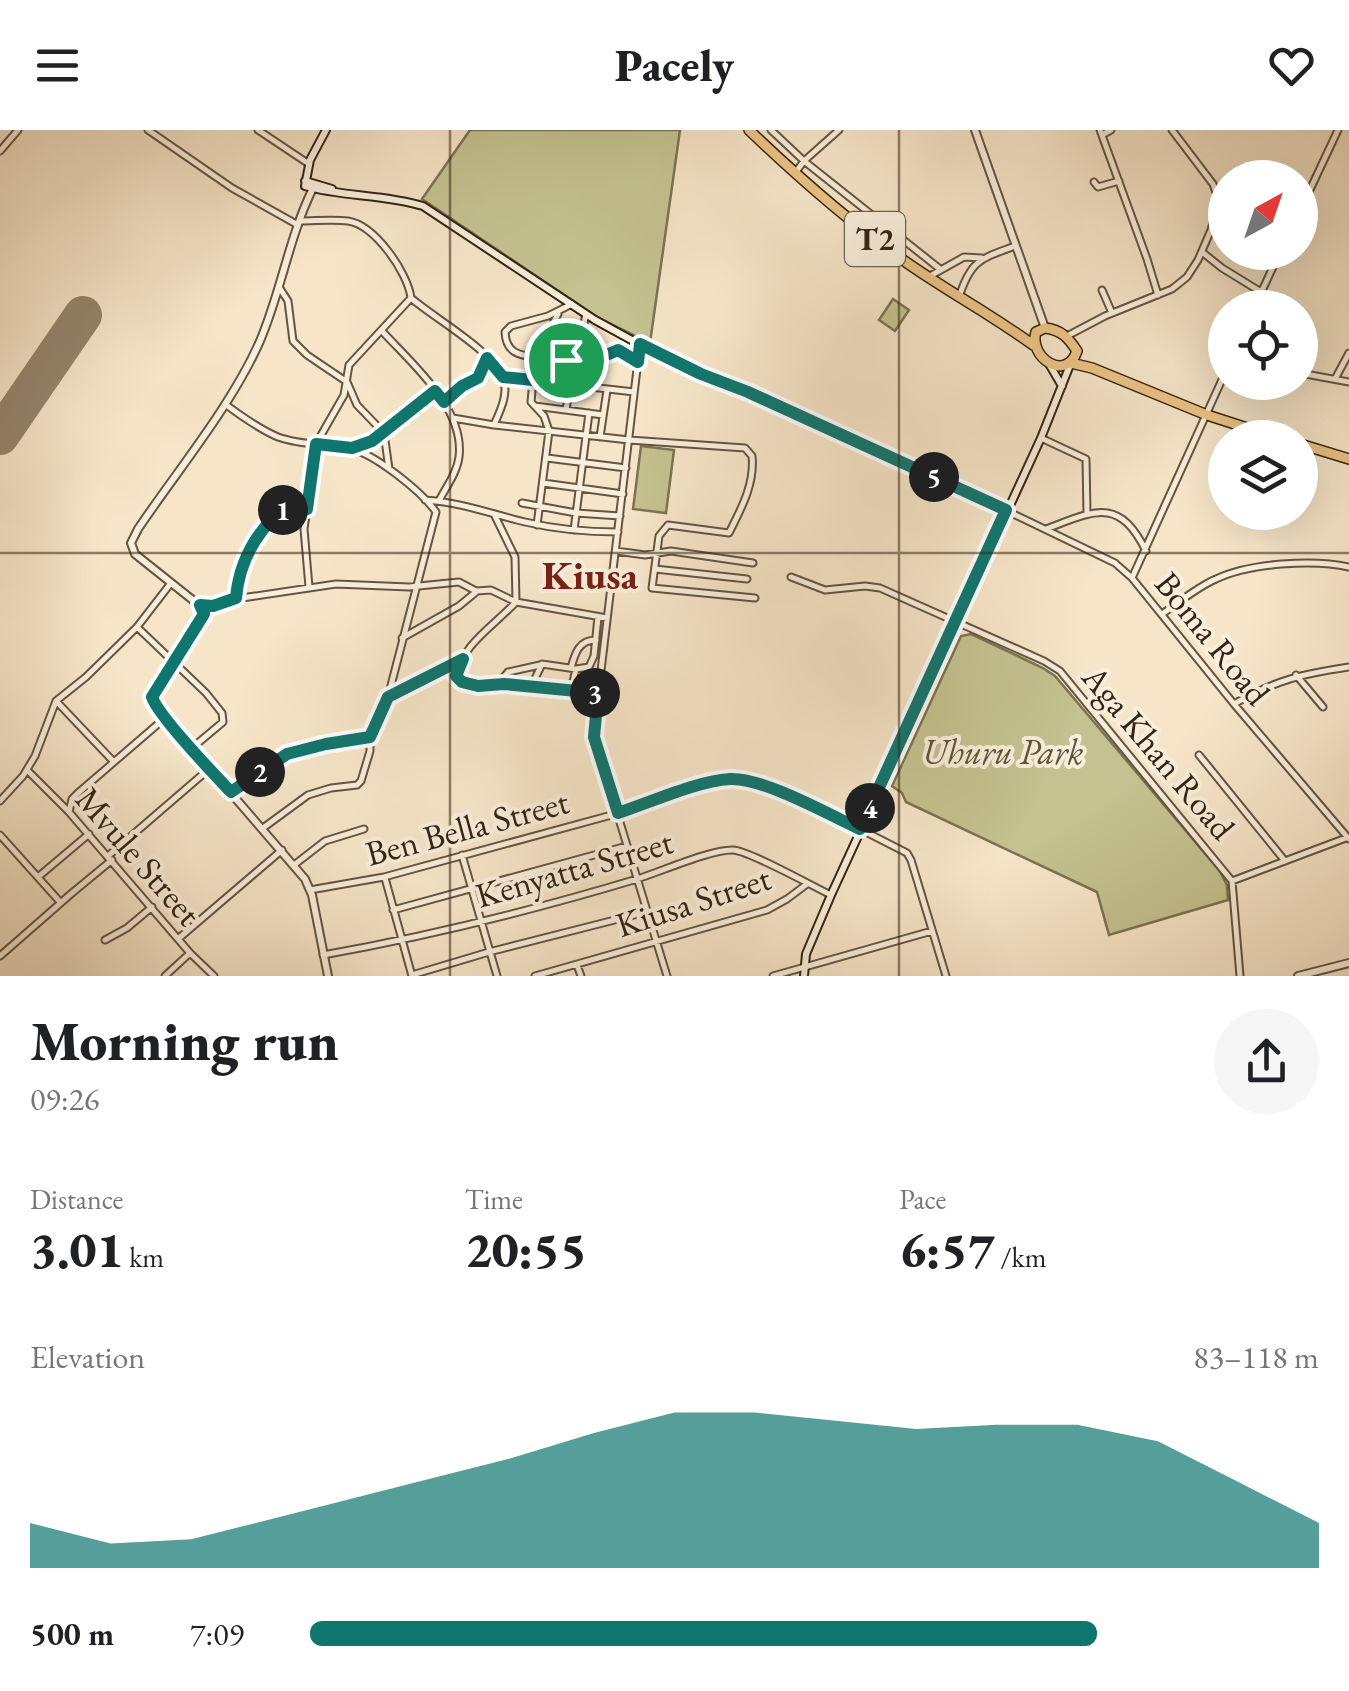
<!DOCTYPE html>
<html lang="en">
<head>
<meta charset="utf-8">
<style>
  :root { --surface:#fff; --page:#f6f6f6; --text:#202124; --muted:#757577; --accent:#0f766e }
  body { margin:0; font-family:"EB Garamond",serif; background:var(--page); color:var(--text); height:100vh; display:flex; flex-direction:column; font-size:38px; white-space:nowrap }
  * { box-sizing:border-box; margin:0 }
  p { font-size:32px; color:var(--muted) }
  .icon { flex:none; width:55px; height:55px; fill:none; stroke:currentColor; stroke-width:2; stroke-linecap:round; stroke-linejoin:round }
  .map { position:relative; height:846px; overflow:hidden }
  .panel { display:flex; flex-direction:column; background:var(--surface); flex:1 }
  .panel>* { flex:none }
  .needle { width:65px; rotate:40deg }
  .fabs { position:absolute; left:1208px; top:30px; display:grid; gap:20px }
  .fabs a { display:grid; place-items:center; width:110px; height:110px; border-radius:50%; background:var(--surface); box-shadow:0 10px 40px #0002; font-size:50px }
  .pin { position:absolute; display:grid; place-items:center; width:85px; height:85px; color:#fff; margin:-42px; border:5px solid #fff; border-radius:50%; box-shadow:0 2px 10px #0007 }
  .km { position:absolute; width:50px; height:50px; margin:-25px; border-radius:50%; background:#222; color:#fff; font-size:28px; line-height:50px; text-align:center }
  .round { display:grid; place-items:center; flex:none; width:105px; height:105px; border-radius:52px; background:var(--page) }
  .summary { display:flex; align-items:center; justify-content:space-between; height:170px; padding:0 30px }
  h1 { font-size:55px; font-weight:800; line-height:75px }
  .figures { display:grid; grid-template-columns:repeat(3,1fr); gap:15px; height:170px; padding:10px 30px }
  .figures div { display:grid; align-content:center }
  .figures b { font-size:50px; font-weight:800 }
  .figures small { font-size:28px; font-weight:400 }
  .figures p { font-size:28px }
  .chart { height:280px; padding:20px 30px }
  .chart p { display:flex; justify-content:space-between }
  .chart svg { width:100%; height:180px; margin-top:10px; fill:var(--accent); opacity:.7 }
  ul { padding:0 30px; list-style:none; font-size:32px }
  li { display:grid; grid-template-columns:160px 120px 1fr; align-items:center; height:75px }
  li i { height:25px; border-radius:12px; background:var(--accent) }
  header { display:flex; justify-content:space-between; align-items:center; height:130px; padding:0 30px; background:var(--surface); font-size:45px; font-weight:800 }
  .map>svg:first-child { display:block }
  .green { fill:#c4c290; stroke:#7c7352; stroke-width:2.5 }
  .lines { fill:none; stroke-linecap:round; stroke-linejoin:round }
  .runway { stroke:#94846e; stroke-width:38 }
  .minor-casing { stroke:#645441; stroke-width:9 }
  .tertiary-casing { stroke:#645441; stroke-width:10 }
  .secondary-casing { stroke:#332414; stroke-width:10 }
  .trunk-casing { stroke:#332414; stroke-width:12 }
  .minor { stroke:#f9eedb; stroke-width:5 }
  .tertiary { stroke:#f9eedb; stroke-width:6 }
  .secondary { stroke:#f9eedb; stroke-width:6 }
  .trunk { stroke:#ebc284; stroke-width:9 }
  .route-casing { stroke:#fff; stroke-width:20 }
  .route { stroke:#0f766e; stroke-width:12 }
  .grid { fill:none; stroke:#332414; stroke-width:2.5; stroke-opacity:0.55 }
  .labels { text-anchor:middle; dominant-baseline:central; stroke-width:8; stroke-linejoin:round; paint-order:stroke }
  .shield { fill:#f9eedb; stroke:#6e6150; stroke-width:2.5 }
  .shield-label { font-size:32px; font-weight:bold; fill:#332414 }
  .street-label { font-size:35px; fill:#332414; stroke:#f9eedb }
  .park-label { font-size:35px; font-style:italic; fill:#5e5339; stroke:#f9eedb }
  .quarter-label { font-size:40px; font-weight:bold; fill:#7a1f14; stroke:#f9eedb }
</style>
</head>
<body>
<header><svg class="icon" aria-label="menu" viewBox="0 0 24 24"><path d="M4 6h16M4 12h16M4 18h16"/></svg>Pacely<svg class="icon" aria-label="heart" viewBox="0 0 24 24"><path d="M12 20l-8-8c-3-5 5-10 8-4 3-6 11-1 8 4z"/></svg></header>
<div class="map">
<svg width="1349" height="846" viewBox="0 0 1349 846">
  <rect width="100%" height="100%" fill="#f6e5c8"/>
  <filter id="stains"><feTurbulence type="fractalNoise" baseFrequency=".002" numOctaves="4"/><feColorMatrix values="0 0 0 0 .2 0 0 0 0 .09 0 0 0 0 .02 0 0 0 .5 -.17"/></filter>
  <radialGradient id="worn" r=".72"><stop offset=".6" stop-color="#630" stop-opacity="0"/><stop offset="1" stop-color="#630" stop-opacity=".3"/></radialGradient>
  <path class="green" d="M470 0H680L650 213 597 187 422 69Z
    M893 169 909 180 895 201 879 190Z
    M641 316 674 320 666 383 633 379Z
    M971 504 1043 538 1055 546 1219 740 1227 755 1228 770 1109 805 1097 762 906 672 902 663 892 656 961 506Z"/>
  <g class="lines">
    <path class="runway" d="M0 306 83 185"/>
    <defs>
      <path id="minor" d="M148 0 232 58 298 95
        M258 0 309 34
        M771 0 804 31 940 139
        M1100 0 1147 129 1158 165
        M1102 5 1111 0
        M0 21 18 0
        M795 43 804 31 839 0
        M1094 52 1098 57 1119 51
        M1300 81 1338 0
        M300 91C315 91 333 89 348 91 375 95 408 143 411 168L349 235 344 265 316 314 304 399 309 457
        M1202 122 1222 138 1261 162
        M930 146 964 127 982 128
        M279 157 288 171 293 211 307 225 347 252 357 275 384 303 389 339
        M1102 160 1112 183
        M959 167C971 130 980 129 1015 116
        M411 168C434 188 493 221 503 248 509 264 500 281 494 295
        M1254 178 1280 122
        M382 201C412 234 465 278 459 327 457 343 446 357 439 371
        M1067 206 1105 186 1172 159 1187 147 1198 130 1211 100 1219 71 1213 54 1172 0
        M640 214 594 599 596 614 667 846
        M546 228 548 203 558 184
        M542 229C523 225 506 226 505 202L511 196 548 186 572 174
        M576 231 586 184
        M1300 243 1349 252
        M503 247 634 262
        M1335 249 1349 223
        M443 272 465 253 479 247 487 228
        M225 274C241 286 259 299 278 307 300 315 325 314 348 318 373 322 422 362 436 382L388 567 370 607V621L361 651 357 655 331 658 308 665 263 698
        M535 276 603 285
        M566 280 570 255
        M453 288 494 295 629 310 745 318 752 326C755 354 741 379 729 403L668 395 659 406 652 458 755 468
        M600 307 607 260
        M1041 308 1086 329 1087 384
        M355 317 378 308 435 261
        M547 328 626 338
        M543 353 623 364
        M425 370C459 372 492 384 525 392 555 399 587 402 618 402
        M522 373 576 383 620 386
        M1007 381 1115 433 1132 448 1234 574 1349 709
        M494 384 515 427 516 472C495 495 459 516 457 548 473 560 492 553 511 555 540 557 569 560 598 563
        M537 395 549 301 544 286 531 272 533 250 540 232C552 225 561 231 575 231 591 232 604 226 618 220L638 233
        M1046 399C1094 381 1119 366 1146 421
        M574 400 589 283
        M616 421 645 425 671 421 753 433
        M655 439 747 449
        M791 447 825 460 865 456 880 458 1044 531 1060 541 1232 751 1240 846
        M1132 448 1225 243
        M236 467C239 432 255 405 280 381L307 379
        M200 475 213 476 235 469 336 454 409 457 459 452 476 461 491 460 516 472 607 488
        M1162 484C1180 472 1197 457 1216 449 1249 433 1314 429 1349 437
        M137 497 206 563 222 583 223 592 192 618
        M402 508 459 476 476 462
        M571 538C575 523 579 510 596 510
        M1296 545 1323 577
        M497 555 508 542 540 535
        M531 557 542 534 576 539 589 537 594 526 598 487
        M571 560 576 539
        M388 567 461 530
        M57 572 113 631
        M1234 574C1276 550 1302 544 1349 537
        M1199 625 1285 731
        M28 641 69 682 190 823 214 846
        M231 661 287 625 307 617 370 607
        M0 671 23 646 35 626 56 571 86 547 137 497 171 453
        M69 682 72 669 78 663 165 588
        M0 705 61 773
        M462 725 497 846
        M108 726 209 639
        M294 735 325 711 364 699
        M38 747 89 704
        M385 748 412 846
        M1232 751 1346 708
        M310 760 384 747 619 683 708 653 731 648 764 655 860 699 907 723 911 730 946 846
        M393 780 627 716
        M178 809 282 720
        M105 810 127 798 152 777
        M323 825C429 806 534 780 637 749 660 742 712 719 733 720 750 721 812 756 831 765
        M0 826 72 763 112 730
        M577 835 581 846
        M412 845 489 822 646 782
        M165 846 190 823
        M535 846 767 780 787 769 807 754
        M773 846 932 801"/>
      <path id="tertiary" d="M975 0 1045 198
        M313 58C289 107 281 162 260 211 232 275 177 341 138 399L131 413 135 424 204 479V484L154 562 152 570 155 575 305 749 312 765 328 846
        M1298 846 1349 833"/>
      <path id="secondary" d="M326 0 310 30 305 56C343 67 384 64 423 76L595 190 637 213 701 244 749 261 1006 380
        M305 51 332 59
        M1048 232 1062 256
        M804 846 806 824 831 765 1041 308 1070 235"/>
      <path id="trunk" d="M749 0C798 47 848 91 903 130 945 160 991 184 1033 215
        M1045 198C1061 200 1068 207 1077 221 1066 253 1028 227 1036 202Z
        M1071 233 1092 238 1207 285 1278 308
        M1300 314 1349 329"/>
    </defs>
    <use href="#minor" class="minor-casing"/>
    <use href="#tertiary" class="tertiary-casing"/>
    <use href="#secondary" class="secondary-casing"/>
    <use href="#trunk" class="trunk-casing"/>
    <use href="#minor" class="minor"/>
    <use href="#tertiary" class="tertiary"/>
    <use href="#secondary" class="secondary"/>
    <use href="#trunk" class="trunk"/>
  </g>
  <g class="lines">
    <defs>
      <path id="route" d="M640 214 701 244 748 262 1006 380 860 699C830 685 762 647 730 649 697 651 651 672 618 683L594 607 598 563 504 554 478 556 462 552 456 546 463 529 388 567 370 607 326 614 287 624 231 662C214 644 158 586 152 567L204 484 200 475 213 476 236 468C239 433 254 405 280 381L307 379 316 314 352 318 372 311 435 261 444 272 462 256 478 248 487 228 503 247 533 250 542 229C555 227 565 232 577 231 593 231 604 226 618 220L638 232Z"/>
    </defs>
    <use href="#route" class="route-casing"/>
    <use href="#route" class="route"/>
  </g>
  <path class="grid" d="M450 0V846M899 0V846M0 423H1349"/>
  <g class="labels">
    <rect class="shield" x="845" y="82" width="60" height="54" rx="8"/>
    <g class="shield-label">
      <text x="875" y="109">T2</text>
    </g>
    <g class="street-label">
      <text transform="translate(1213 508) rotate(51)">Boma Road</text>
      <text transform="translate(1159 622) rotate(50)">Aga Khan Road</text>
      <text transform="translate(467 697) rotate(-15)">Ben Bella Street</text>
      <text transform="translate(139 726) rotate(49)">Mvule Street</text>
      <text transform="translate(574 738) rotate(-16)">Kenyatta Street</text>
      <text transform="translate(693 771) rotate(-18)">Kiusa Street</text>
    </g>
    <g class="park-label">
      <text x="1003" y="621">Uhuru Park</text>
    </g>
    <g class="quarter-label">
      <text x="590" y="445">Kiusa</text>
    </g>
  </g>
  <rect width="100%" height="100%" filter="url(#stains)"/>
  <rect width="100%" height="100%" fill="url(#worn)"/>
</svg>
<div class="fabs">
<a><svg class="needle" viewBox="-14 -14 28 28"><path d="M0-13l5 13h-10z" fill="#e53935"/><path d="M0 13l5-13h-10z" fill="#757577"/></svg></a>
<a><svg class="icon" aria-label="locate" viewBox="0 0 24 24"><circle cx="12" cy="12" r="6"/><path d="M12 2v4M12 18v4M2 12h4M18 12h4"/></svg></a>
<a><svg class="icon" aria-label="layers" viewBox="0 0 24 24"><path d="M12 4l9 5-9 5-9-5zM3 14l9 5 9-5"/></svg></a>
</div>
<div class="pin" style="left:566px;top:230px;background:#1e9e55"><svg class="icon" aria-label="arrive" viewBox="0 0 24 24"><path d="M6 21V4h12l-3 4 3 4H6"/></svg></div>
<b class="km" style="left:283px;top:380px">1</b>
<b class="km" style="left:260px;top:642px">2</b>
<b class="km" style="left:595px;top:563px">3</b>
<b class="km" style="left:870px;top:678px">4</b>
<b class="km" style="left:934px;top:347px">5</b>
</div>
<section class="panel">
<div class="summary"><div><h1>Morning run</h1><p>09:26</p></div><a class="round"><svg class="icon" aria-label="share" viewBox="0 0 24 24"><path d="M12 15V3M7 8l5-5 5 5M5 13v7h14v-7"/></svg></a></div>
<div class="figures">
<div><p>Distance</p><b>3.01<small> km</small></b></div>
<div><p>Time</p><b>20:55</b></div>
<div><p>Pace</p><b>6:57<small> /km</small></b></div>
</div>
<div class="chart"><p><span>Elevation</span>83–118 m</p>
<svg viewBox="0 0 160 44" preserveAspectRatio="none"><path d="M0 44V33L10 38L20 37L30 32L40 27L50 22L60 17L70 11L80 6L90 6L100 8L110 10L120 9L130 9L140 13L150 23L160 33V44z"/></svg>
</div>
<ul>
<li><b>500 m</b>7:09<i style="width:78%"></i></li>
</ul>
</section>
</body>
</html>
